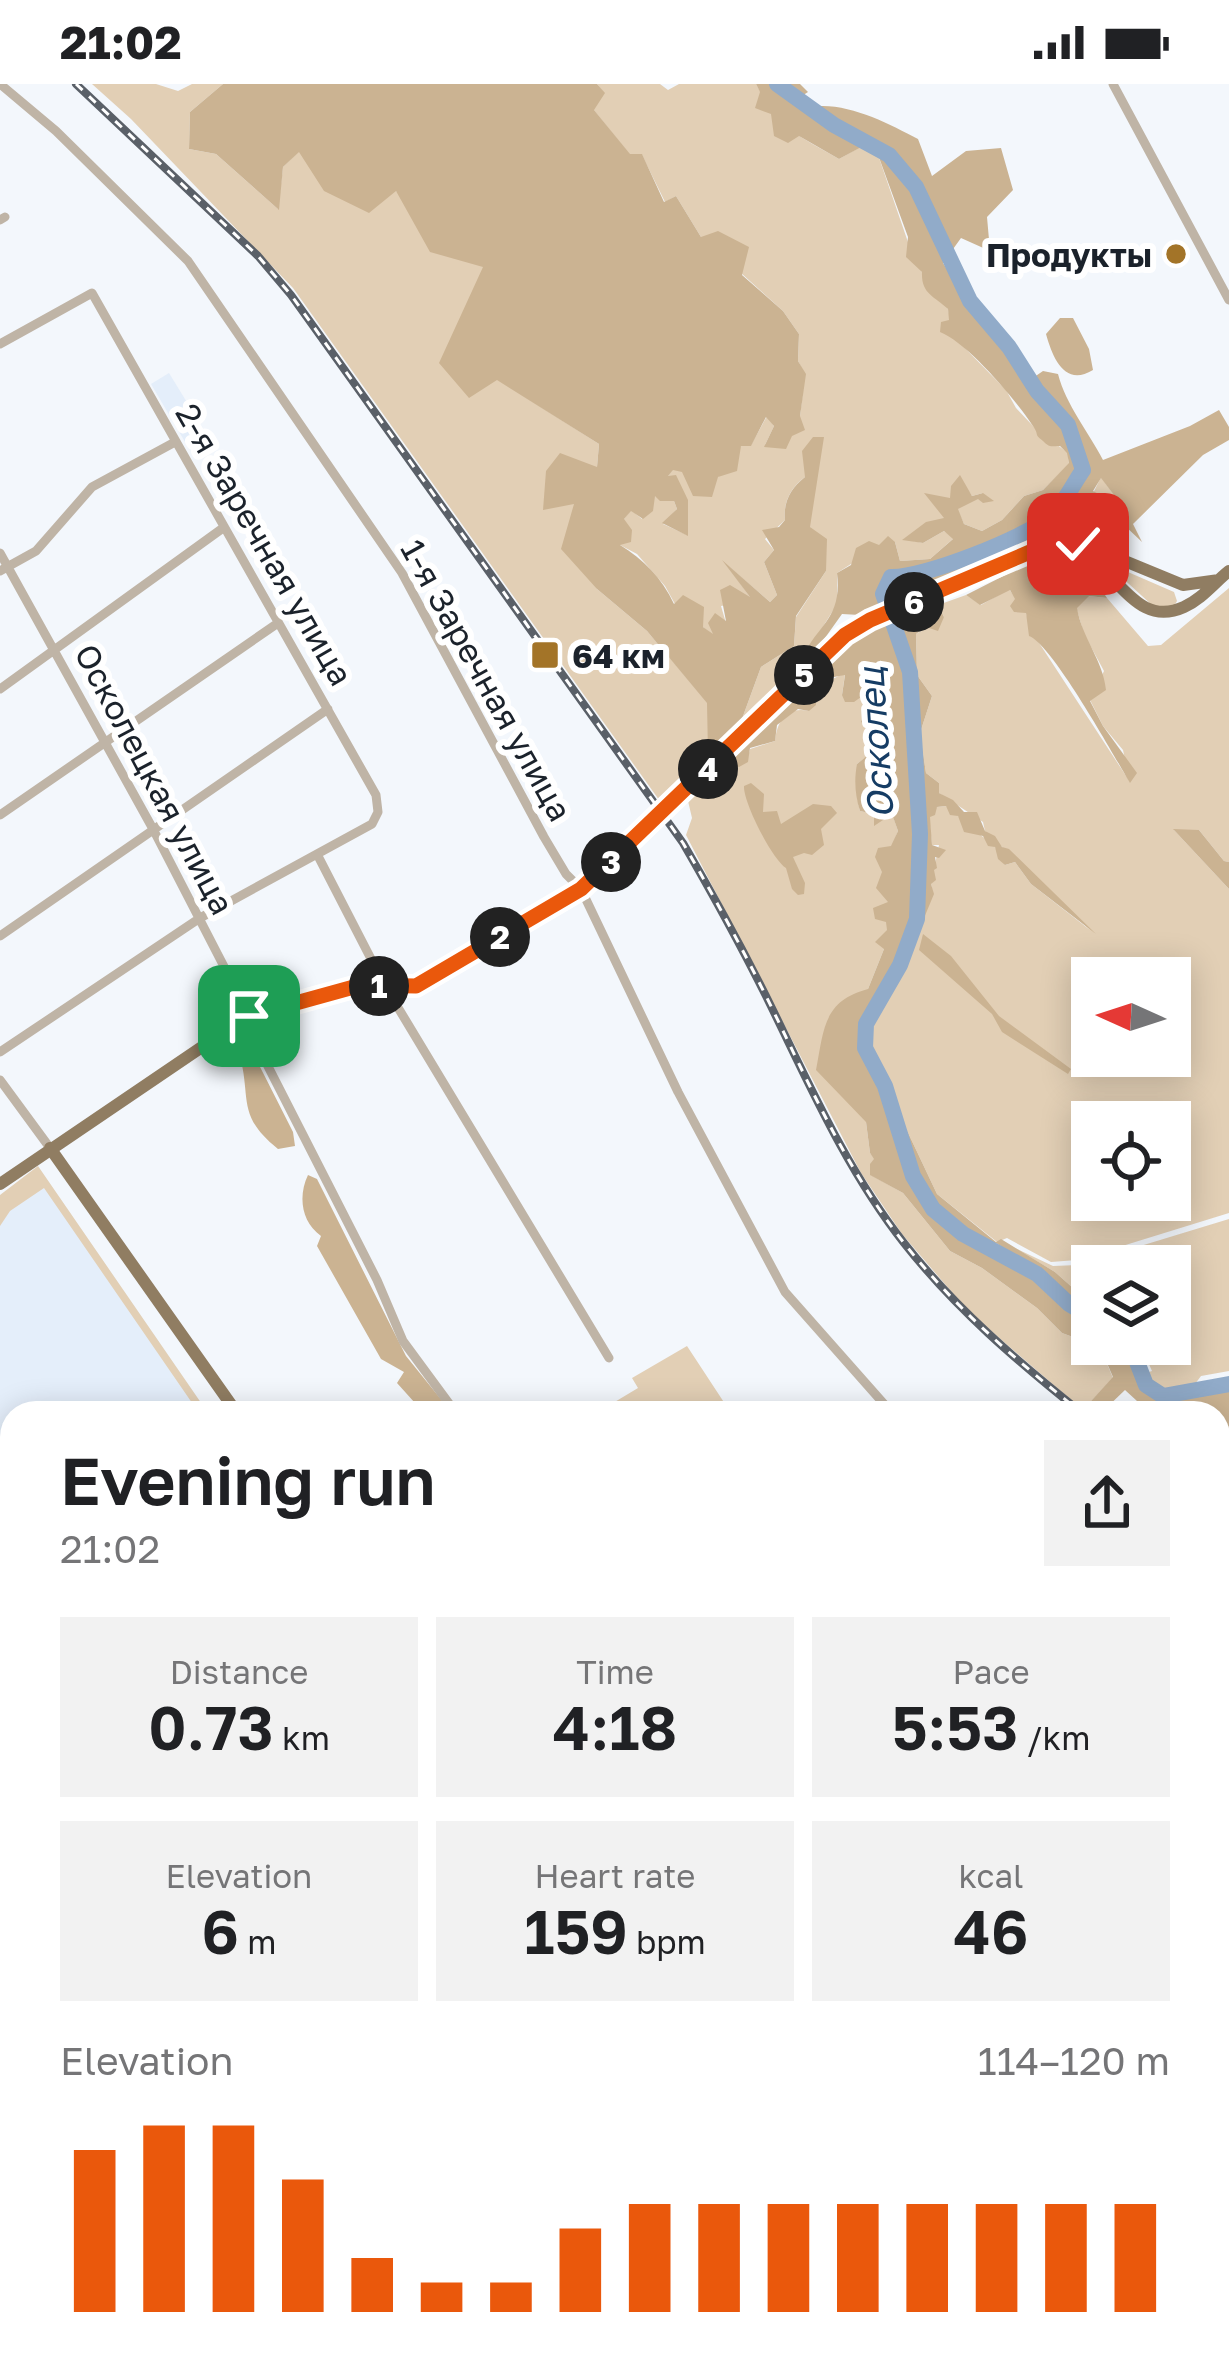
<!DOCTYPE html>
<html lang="en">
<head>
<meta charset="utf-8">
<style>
  :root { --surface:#fff; --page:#f2f2f2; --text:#202124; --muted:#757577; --accent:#ea580c }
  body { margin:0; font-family:"Golos Text",sans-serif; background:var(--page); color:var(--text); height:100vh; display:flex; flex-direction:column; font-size:45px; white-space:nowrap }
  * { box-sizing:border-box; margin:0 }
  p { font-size:39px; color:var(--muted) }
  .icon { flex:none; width:66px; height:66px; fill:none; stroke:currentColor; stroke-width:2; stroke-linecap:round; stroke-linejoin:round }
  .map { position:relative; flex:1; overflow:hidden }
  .details { position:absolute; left:0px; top:1317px; width:1230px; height:972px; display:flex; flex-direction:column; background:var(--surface); border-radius:36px 36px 0 0; box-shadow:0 6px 30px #0003 }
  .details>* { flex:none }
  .needle { width:78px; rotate:273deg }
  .buttons { position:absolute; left:1071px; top:873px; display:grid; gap:24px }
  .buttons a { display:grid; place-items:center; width:120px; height:120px; border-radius:0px; background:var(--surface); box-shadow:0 6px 30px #0003; font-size:60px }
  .pin { position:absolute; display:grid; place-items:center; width:102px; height:102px; color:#fff; margin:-51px; border-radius:24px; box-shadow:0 6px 18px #0006 }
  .km { position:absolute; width:60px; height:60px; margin:-30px; border-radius:50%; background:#222; color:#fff; font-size:33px; line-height:60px; text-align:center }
  .round { display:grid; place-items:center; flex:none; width:126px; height:126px; border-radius:0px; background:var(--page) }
  .headline { display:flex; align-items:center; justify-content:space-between; height:204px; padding:0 60px }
  h1 { font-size:66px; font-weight:600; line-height:90px }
  .metrics { display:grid; grid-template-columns:repeat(3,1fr); gap:18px; height:204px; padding:12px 60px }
  .metrics div { display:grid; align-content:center; border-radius:0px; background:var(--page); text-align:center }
  .metrics b { font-size:60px; font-weight:600 }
  .metrics small { font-size:33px; font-weight:400 }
  .metrics p { font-size:33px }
  .chart { height:336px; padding:24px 60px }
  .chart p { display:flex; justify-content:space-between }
  .chart svg { width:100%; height:216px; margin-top:12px; stroke:var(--accent); stroke-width:6 }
  .status { display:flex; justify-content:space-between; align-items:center; height:84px; padding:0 60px; background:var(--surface); direction:ltr }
  .status svg { height:33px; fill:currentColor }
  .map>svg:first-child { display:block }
  .built { fill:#e4eefa }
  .green { fill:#e2cfb5; fill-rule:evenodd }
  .forest { fill:#cbb392 }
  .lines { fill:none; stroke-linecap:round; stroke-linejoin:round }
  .river { stroke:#91abc9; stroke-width:16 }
  .minor { stroke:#bfb4a6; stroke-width:9 }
  .major { stroke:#907d62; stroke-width:12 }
  .rail-casing { stroke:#5a6068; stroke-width:8 }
  .rail { stroke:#fff; stroke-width:3; stroke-dasharray:9; stroke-linecap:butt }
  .route-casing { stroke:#fff; stroke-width:24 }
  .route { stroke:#ea580c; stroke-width:15 }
  .poi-dot { fill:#a37428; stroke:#fff; stroke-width:4.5 }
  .labels { text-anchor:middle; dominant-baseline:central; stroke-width:12; stroke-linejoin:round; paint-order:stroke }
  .poi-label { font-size:33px; font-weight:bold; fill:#1b222b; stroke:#fff; text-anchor:end }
  .street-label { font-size:33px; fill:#1b222b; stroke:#fff }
  .water-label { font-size:36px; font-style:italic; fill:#153c64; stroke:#fff }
</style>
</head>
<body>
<div class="status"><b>21:02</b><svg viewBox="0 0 49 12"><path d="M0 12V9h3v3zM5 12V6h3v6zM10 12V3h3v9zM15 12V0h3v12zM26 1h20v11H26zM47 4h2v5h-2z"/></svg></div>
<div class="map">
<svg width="1229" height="2289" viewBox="0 0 1229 2289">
  <rect width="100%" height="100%" fill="#f3f7fc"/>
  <path class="built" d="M169 289 207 351 188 363 151 300Z
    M45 1093 208 1329H12V1451L0 1433V1128Z"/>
  <path class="green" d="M92 0H156L178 7 192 0H223L190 28 189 65 216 70 278 125 283 83 299 67 396 107 484 183 497 295 599 360 597 383 543 425 574 419 597 505 647 547 708 619V670L662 720 293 204 131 35Z
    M597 0H660L668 6 679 0H756C781 46 795 50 839 75L864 61 877 68 909 161 922 188 948 225 954 253 1006 306 1016 324 1035 344 1068 369 1069 380 1043 406 1024 412 1002 436 982 447 964 440 957 425 983 409 972 412 965 402 951 415 945 435 904 455 923 459 944 447 954 454 930 475 900 477 895 458 879 462 837 489V520L804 573 810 575 739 643 761 583 794 562 796 533 826 487 810 443 805 393C791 403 783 418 785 436L765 455 774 466 764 478 777 511 770 518 727 481 753 517 721 522 726 539 715 553 675 520 665 502 637 470 618 460 623 436 631 426 642 435 654 410 674 417 677 425 663 440 687 451 667 393 673 385 718 393 741 362 751 361 767 332 774 342 765 361 800 332 805 290 798 277 799 250 783 227 701 153 676 112 665 118 642 71H630L593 25 604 9Z
    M1101 393 1124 424 1123 440 1077 442Z
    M1121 485 1174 508 1177 517 1174 522 1154 523 1117 489Z
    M1229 504V778L1224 777 1199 746H1174L1229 805V1129L1077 1176 1051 1178 1007 1154 997 1158 937 1110 867 962 870 940 904 882 933 810 931 800 939 761H932L929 732 937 723 946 722 995 763 1005 781 1015 778 1031 800 1090 846 985 747 983 738 939 709V699L926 689 920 649 932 612 917 591 916 550 944 533 938 521 966 511 981 521 1009 505 1026 529 1030 545 1130 698 1123 666 1103 642 1090 616 1104 587 1084 550 1076 523 1088 512 1107 514 1148 562 1161 561ZM1092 894H1170V972H1092ZM1092 1038H1170V1116H1092Z
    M845 590 842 611 858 612 868 608 870 616 863 626 869 645 884 650V659L857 680C858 698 855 709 860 727L875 730 874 741 892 729 898 747 882 788 889 819 887 846 884 865 868 905 866 1038 870 1069 875 1075 871 1091 903 1109 950 1167 982 1184 1037 1224 1062 1249 1100 1263 1113 1294 1091 1317V1327L1096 1329H1086L967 1226 902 1150 861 1089 686 751 692 734 688 717 731 671 734 681 747 677 750 665 775 657C777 637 787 622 809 627 815 609 826 595 845 590Z
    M38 1082 208 1329H199L44 1104 10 1127 0 1142V1111Z
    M1229 1135V1287L1201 1292 1195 1300 1164 1309 1148 1300 1146 1289 1152 1287 1140 1260H1170V1182H1092V1221L1055 1188 1013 1163 1053 1182 1078 1181Z
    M687 1262 731 1329H575L592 1319 598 1328 638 1304 632 1294Z
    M1229 1342V1441L1218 1432V1348L1223 1350Z
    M0 1430 12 1448V1551L0 1555Z
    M1218 2186 1229 2189V2289H969V2277H1218Z
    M44 2277H165L177 2289H44Z
    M271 2277H383L381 2289H282Z
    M691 2277H954V2289H676Z"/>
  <path class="forest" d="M223 0H597L605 9 594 26 630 70H642L664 118 676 112 701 153 718 147 749 163 742 191 783 227 799 250 798 277 806 290 800 332 805 346 792 352 786 365 764 363 774 342 766 333 751 362H741L737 387 718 393 712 413 693 412 682 388 673 386 668 392 676 391 688 416V452L662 439 677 425 674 417H660L655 412 653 427 643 435 631 427 624 435 632 446 631 458 620 461C643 475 662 494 674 520L683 511 704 523 703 543 713 550 708 539 715 529 726 537 720 506 730 501 750 513 722 476 770 518 777 511 764 478 774 466 762 446 779 443 785 436C783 418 791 404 805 393L802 367 813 353H824L810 443 827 455 826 487 796 532 794 562 761 583 739 643 708 670 707 619 647 547 597 505 561 465 574 420 543 426 546 387 560 369 597 383 599 360 497 296 469 314 439 279 483 183 430 168 396 107 369 129 324 107 299 68 283 83 279 126 216 70 189 65 190 28Z
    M756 0H775L787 12 780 0H800L808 8 794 17 806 24C841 15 886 38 918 55L932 92 966 67 1001 64 1013 106 987 133 990 167 961 154 943 179C969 221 1002 256 1024 300L1043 287 1058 290C1066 321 1088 347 1103 376L1190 342 1219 326 1229 343V356L1203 371 1133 440 1142 458 1123 440 1124 424 1101 394 1093 407 1108 415 1109 425 1090 422 1077 442 893 517 886 509 894 495 913 497 966 478 1054 435 1088 386 1064 350 1080 385C1070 399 1059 420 1045 429 1010 455 932 488 889 489L878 510 881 520 860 531 842 530 810 575 803 572C820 538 842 534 837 489L851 481 856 464 869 457 879 461 888 452 895 458 900 477 930 475 953 455 944 447 923 459 902 456 926 438 944 434 924 409 950 414 951 402 960 391 972 412 983 409 994 417 983 419 978 415 958 425 964 440 982 447 1002 436 1024 412 1043 406 1069 379 1067 369 1060 362C1050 362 1050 364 1043 357 1033 349 1040 352 1033 342 1015 315 968 259 940 248L941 238 949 236 948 225C934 212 921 210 922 188L906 173 908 153 877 68 865 61 839 75 799 52 788 59 774 52 771 30 755 24 760 8Z
    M1060 234H1073L1089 265 1093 286C1065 303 1053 275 1046 250Z
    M1067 475 1088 486 1107 514 1089 512 1077 524C1082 554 1103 576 1106 606L1090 617 1103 642 1137 689 1130 699C1114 672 1052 560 1029 552L1026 529 1014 528 1010 522 1015 515 1010 506 980 521 966 511 1023 482Z
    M938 521 944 533 938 547 926 543 916 550 917 591 932 612 920 649 926 689 939 699V709L953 716 964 728H977L985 747 995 752 1002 763 1009 765 1096 850 1031 800 1015 778 1005 781 998 775 995 763 988 762 983 752 964 748 958 732 950 731 946 722 937 723 935 731 930 733 932 761 946 766 939 774 935 773 937 784 934 786 936 796 931 800 934 810 904 882 870 940 867 962 937 1110 996 1158 1001 1155 1055 1188 1092 1221V1227C1058 1210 1029 1179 996 1159L994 1170C1031 1188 1057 1217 1092 1238V1260L1062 1249 1037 1224 982 1184 950 1167 903 1109 870 1091V1080L874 1075 870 1069 866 1038 816 986C824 945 823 917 868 905L884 865 875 858 887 846 886 838 875 835 873 824 888 818 876 804 882 788 875 773 878 764 891 762 898 747 892 730 874 742V730L860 727C855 711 854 696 857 680L884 658V650L861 638 870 616 868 608 854 618H845L842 611 845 591 834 593 815 609 816 621 809 627 798 625 777 641 775 657 750 664 748 678 739 683 734 681 731 671 840 567 873 543Z
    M751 699 764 710 763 728 777 727 781 740 813 720 831 722 837 729 821 745 824 761 812 771 804 769 793 773 805 799 804 810 798 811 792 805 786 784C772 775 743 718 744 702Z
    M1173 745 1199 746 1224 777 1229 778V805Z
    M923 850 951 872 999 932 1071 985 1068 990 1002 948 992 930 919 866Z
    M243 961 250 963 293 1048 295 1062 278 1065C234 1030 253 1012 238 966Z
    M308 1091 317 1095 406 1272 452 1329H424L397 1299 404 1288 381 1275 317 1162 321 1152C301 1138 298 1112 308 1091Z
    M1093 1260H1127C1135 1288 1136 1298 1162 1315L1192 1306 1229 1304V1342L1222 1350 1218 1348V1329L1149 1328 1125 1306 1101 1329 1090 1327 1091 1317 1113 1293 1100 1263Z"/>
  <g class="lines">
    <path class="river" d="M777 0 834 41 889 71 916 103 970 217 1009 263 1037 307 1068 341 1083 386C1073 400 1063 422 1050 433 1024 454 924 494 891 493L883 510 910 588 920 750 917 835 900 881 866 940 865 964 885 1002 913 1092 933 1125 963 1150 1037 1190 1069 1220 1092 1234
      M1130 1260 1146 1301 1163 1312 1229 1300"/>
    <path class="minor" d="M0 0 56 47 188 177 402 489 544 753 566 790 581 805 678 1008 785 1208 892 1329
      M1113 0 1229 216
      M0 136 5 133
      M0 260 92 209 376 711 378 728 372 740 200 834 0 968
      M0 469 153 745 249 931V945L377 1196 403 1257 456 1329
      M0 487 36 467 92 403 175 358
      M0 605 223 444
      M0 731 278 539
      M318 772 385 902 609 1274
      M0 852 328 625
      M0 996 50 1064
      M1218 1624 1229 1634
      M0 1706 12 1694
      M1218 1881 1229 1892
      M0 2005 12 2017
      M1218 2083 1229 2087
      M264 2277 276 2289
      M959 2277V2289"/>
    <path class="major" d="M1044 470C1056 469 1070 466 1082 471 1119 487 1136 545 1184 523 1202 515 1214 499 1229 487
      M50 1064 237 1329
      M0 1100 249 931 361 901 416 902 581 805 845 551 870 536 1056 460 1098 466 1183 501 1219 496
      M0 1857 12 1845
      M1218 2162 1229 2165
      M1218 2176 1229 2180
      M633 2289 647 2277
      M655 2289 672 2277"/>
    <defs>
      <path id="rail" d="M76 0 258 172 291 211 683 759C712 809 740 860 766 912 808 997 845 1084 904 1159 956 1225 1017 1277 1082 1329
        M1218 1438 1229 1447"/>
    </defs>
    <use href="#rail" class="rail-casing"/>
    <use href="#rail" class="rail"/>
  </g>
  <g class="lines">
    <defs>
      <path id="route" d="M249 932 361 901 416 902 581 805 845 551 870 536 1037 465 1078 460"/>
    </defs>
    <use href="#route" class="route-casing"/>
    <use href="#route" class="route"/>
  </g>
  <g class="poi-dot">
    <circle cx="1176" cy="170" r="12"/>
    <rect x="530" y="556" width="30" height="30" rx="6"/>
  </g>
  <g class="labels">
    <g class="poi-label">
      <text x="1152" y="170">Продукты</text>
      <text x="572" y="571" text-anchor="start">64 км</text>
    </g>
    <g class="street-label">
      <text transform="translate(265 460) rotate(60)">2-я Заречная улица</text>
      <text transform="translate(487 596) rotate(61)">1-я Заречная улица</text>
      <text transform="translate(155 695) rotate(62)">Осколецкая улица</text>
    </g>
    <g class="water-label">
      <text transform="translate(875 659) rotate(-94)">Осколец</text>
    </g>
  </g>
</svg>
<div class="buttons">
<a><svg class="needle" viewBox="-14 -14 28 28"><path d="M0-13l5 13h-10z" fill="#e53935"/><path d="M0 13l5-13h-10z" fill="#757577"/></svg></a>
<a><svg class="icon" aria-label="locate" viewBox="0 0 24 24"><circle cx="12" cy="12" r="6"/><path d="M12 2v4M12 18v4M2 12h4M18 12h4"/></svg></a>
<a><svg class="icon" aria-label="layers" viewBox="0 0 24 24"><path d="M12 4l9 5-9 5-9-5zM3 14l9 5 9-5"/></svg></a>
</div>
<div class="pin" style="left:249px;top:932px;background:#1e9e55"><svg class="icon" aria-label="arrive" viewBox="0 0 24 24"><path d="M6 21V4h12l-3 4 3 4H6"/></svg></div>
<div class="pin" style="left:1078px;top:460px;background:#d93025"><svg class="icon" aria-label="check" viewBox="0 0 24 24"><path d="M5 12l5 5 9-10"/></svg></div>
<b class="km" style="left:379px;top:902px">1</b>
<b class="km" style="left:500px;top:853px">2</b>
<b class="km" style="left:611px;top:778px">3</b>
<b class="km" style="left:708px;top:685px">4</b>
<b class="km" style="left:804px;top:591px">5</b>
<b class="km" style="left:914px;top:518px">6</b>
<section class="details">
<div class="headline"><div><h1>Evening run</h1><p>21:02</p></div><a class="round"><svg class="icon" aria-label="share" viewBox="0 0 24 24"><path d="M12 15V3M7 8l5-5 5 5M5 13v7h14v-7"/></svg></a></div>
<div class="metrics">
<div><p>Distance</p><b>0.73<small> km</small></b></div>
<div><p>Time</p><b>4:18</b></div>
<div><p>Pace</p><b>5:53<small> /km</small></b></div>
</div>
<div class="metrics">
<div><p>Elevation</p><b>6<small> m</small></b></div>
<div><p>Heart rate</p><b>159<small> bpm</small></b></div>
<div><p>kcal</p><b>46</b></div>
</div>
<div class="chart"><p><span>Elevation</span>114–120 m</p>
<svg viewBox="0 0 160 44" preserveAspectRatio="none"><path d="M5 44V11M15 44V6M25 44V6M35 44V17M45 44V33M55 44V38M65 44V38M75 44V27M85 44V22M95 44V22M105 44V22M115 44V22M125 44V22M135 44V22M145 44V22M155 44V22"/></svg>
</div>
</section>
</div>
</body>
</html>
